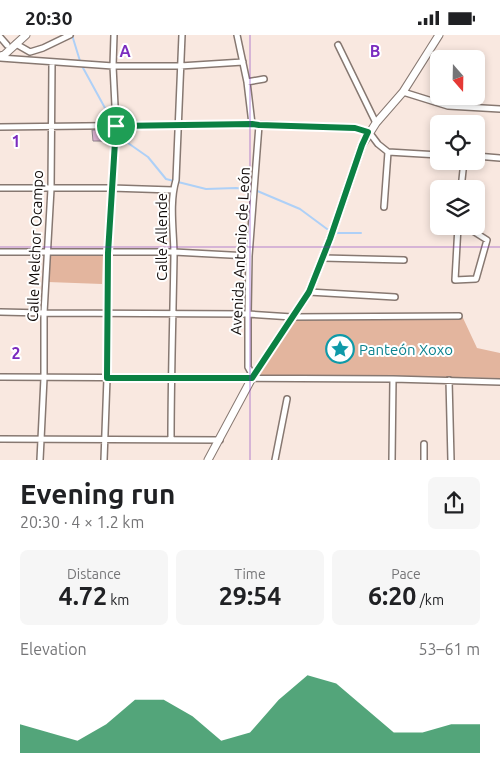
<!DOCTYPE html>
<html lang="en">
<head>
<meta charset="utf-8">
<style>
  :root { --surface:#fff; --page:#f6f6f6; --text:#202124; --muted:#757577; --accent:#0b8043 }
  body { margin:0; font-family:Ubuntu,sans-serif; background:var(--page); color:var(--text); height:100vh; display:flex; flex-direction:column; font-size:19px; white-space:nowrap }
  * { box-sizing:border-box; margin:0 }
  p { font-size:16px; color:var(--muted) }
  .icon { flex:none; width:28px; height:28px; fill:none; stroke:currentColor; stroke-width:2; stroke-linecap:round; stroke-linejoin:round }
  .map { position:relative; height:425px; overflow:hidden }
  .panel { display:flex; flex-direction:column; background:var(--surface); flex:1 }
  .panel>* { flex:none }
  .needle { width:32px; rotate:160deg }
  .buttons { position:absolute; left:430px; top:15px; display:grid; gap:10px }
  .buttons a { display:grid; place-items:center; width:55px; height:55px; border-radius:8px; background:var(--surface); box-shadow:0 2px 8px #0003; font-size:25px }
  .pin { position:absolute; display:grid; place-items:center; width:42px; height:42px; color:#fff; margin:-21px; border:2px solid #fff; border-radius:50%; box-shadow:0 1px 5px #0007 }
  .round { display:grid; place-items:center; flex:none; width:52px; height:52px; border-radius:8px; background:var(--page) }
  .overview { display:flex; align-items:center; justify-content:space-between; height:85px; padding:0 20px }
  h1 { font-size:28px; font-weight:600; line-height:38px }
  .stats { display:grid; grid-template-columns:repeat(3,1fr); gap:8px; height:85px; padding:5px 20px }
  .stats div { display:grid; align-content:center; border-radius:8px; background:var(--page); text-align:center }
  .stats b { font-size:25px; font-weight:600 }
  .stats small { font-size:14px; font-weight:400 }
  .stats p { font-size:14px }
  .chart { height:140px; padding:10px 20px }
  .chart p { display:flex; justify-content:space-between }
  .chart svg { width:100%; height:90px; margin-top:5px; fill:var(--accent); opacity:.7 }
  .status { display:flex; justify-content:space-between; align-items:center; height:35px; padding:0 25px; background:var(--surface); direction:ltr }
  .status svg { height:14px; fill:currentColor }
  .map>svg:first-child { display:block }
  .green { fill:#e3b59e }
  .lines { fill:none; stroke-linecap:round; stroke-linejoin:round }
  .stream { stroke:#aed0f7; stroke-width:2 }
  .building { fill:#ddb2d2; stroke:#90838d }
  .street-casing { stroke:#877871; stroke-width:8 }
  .secondary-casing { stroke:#877871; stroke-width:9 }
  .street { stroke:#fff; stroke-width:5 }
  .secondary { stroke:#fff; stroke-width:7 }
  .route-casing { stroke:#fff; stroke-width:10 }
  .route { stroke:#0b8043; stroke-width:6 }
  .grid { fill:none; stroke:#7b2cbf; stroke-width:1; stroke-opacity:0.55 }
  .labels { text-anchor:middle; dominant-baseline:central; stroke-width:4; stroke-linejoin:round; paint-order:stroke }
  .street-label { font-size:15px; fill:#110b09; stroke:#fff }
  .culture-label { font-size:15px; fill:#0d838f; stroke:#fff; text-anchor:start }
  .grid-label { font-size:16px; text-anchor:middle; font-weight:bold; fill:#7b2cbf; stroke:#fff; stroke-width:4; stroke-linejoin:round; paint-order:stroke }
</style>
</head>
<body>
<div class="status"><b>20:30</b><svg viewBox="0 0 49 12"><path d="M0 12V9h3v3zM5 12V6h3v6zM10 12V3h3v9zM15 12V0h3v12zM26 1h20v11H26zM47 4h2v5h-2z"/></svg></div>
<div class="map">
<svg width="500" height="425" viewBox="0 0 500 425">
  <rect width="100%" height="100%" fill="#f9e8e0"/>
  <path class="green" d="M49 218 103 219 102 249 48 247Z
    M292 282 308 285 463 283 477 313 500 318V343L307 340 253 341Z"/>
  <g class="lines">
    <path class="stream" d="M72 0 80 26
      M82 31 111 84
      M122 100 128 108 148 122 166 144 206 154 236 153 255 155 300 174 327 194
      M337 198H361"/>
  </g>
  <path class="building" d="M92 95H109L108 106H93Z"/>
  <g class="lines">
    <defs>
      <path id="street" d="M237 0 247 47 252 89
        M0 2 7 10
        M16 9 30 17 43 13 70 0
        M338 10 376 88
        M0 23 113 31H180L243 27
        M247 47 264 44
        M403 57 448 71 500 74
        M0 92 252 89 355 93 369 97 378 109 388 117 439 120
        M476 121 500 123
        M0 153H111L173 155
        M461 154 464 126
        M384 172 388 117
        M458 191 455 245 476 244 487 205 465 191
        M0 217H174L249 221
        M323 223 404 225
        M309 257 395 262
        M0 277 44 278 248 279 292 282 459 281
        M253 341 248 332V279L249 221 259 90
        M0 342 393 344 500 347
        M449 345 451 425
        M0 404 220 405
        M171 404C171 343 173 282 174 221 174 196 169 169 176 145L182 0
        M40 425 44 343V278L51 154 52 28
        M104 425 107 343 108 218 116 91 113 31 114 0
        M275 425 287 364
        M392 425 393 344
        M424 425V409"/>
      <path id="secondary" d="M0 21 4 20 26 0
        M208 425 252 343 309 257 330 204 362 110 376 88 403 57 439 0"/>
    </defs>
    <use href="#street" class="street-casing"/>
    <use href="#secondary" class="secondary-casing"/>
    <use href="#street" class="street"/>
    <use href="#secondary" class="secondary"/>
  </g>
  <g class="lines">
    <defs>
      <path id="route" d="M252 89 259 90 355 93 368 97 362 110 330 204 309 257 252 343H107L108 218 116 91Z"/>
    </defs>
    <use href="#route" class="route-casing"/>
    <use href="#route" class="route"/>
  </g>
  <path class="grid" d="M250 0V425M0 212H500"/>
  <defs>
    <symbol id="sight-ring" viewBox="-11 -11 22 22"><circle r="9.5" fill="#fff" stroke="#0f9aa8" stroke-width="1.5"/><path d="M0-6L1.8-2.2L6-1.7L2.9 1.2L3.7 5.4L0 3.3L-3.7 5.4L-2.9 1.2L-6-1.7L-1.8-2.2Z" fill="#0f9aa8"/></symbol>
  </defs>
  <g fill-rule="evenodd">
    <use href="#sight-ring" x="324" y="298" width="32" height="32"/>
  </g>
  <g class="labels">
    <g class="street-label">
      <text transform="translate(161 202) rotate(-90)">Calle Allende</text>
      <text transform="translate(35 211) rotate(-88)">Calle Melchor Ocampo</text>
      <text transform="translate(240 216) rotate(-87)">Avenida Antonio de León</text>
    </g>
    <g class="culture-label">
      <text x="359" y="314">Panteón Xoxo</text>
    </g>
  </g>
  <g class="grid-label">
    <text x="125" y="22">A</text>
    <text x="375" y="22">B</text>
    <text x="16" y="112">1</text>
    <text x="16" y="324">2</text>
  </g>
</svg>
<div class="buttons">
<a><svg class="needle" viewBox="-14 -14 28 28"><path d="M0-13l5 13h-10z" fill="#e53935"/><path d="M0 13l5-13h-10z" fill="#757577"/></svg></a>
<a><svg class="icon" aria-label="locate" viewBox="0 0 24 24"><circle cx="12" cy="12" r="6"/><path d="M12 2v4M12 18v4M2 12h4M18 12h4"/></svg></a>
<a><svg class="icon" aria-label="layers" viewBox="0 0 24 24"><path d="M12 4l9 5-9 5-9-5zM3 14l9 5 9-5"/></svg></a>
</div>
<div class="pin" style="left:116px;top:91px;background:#1e9e55"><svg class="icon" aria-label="arrive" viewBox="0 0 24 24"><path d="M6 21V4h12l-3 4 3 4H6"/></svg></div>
</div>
<section class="panel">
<div class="overview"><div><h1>Evening run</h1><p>20:30 · 4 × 1.2 km</p></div><a class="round"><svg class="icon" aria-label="share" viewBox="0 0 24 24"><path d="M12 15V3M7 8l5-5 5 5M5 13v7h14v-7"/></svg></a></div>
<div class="stats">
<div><p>Distance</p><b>4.72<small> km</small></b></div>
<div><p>Time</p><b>29:54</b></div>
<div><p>Pace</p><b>6:20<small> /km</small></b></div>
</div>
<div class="chart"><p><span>Elevation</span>53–61 m</p>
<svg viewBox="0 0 160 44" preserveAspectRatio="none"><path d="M0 44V30L10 34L20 38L30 30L40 18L50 18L60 26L70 38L80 34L90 18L100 6L110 10L120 22L130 34L140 34L150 30L160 30V44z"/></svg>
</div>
</section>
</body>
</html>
